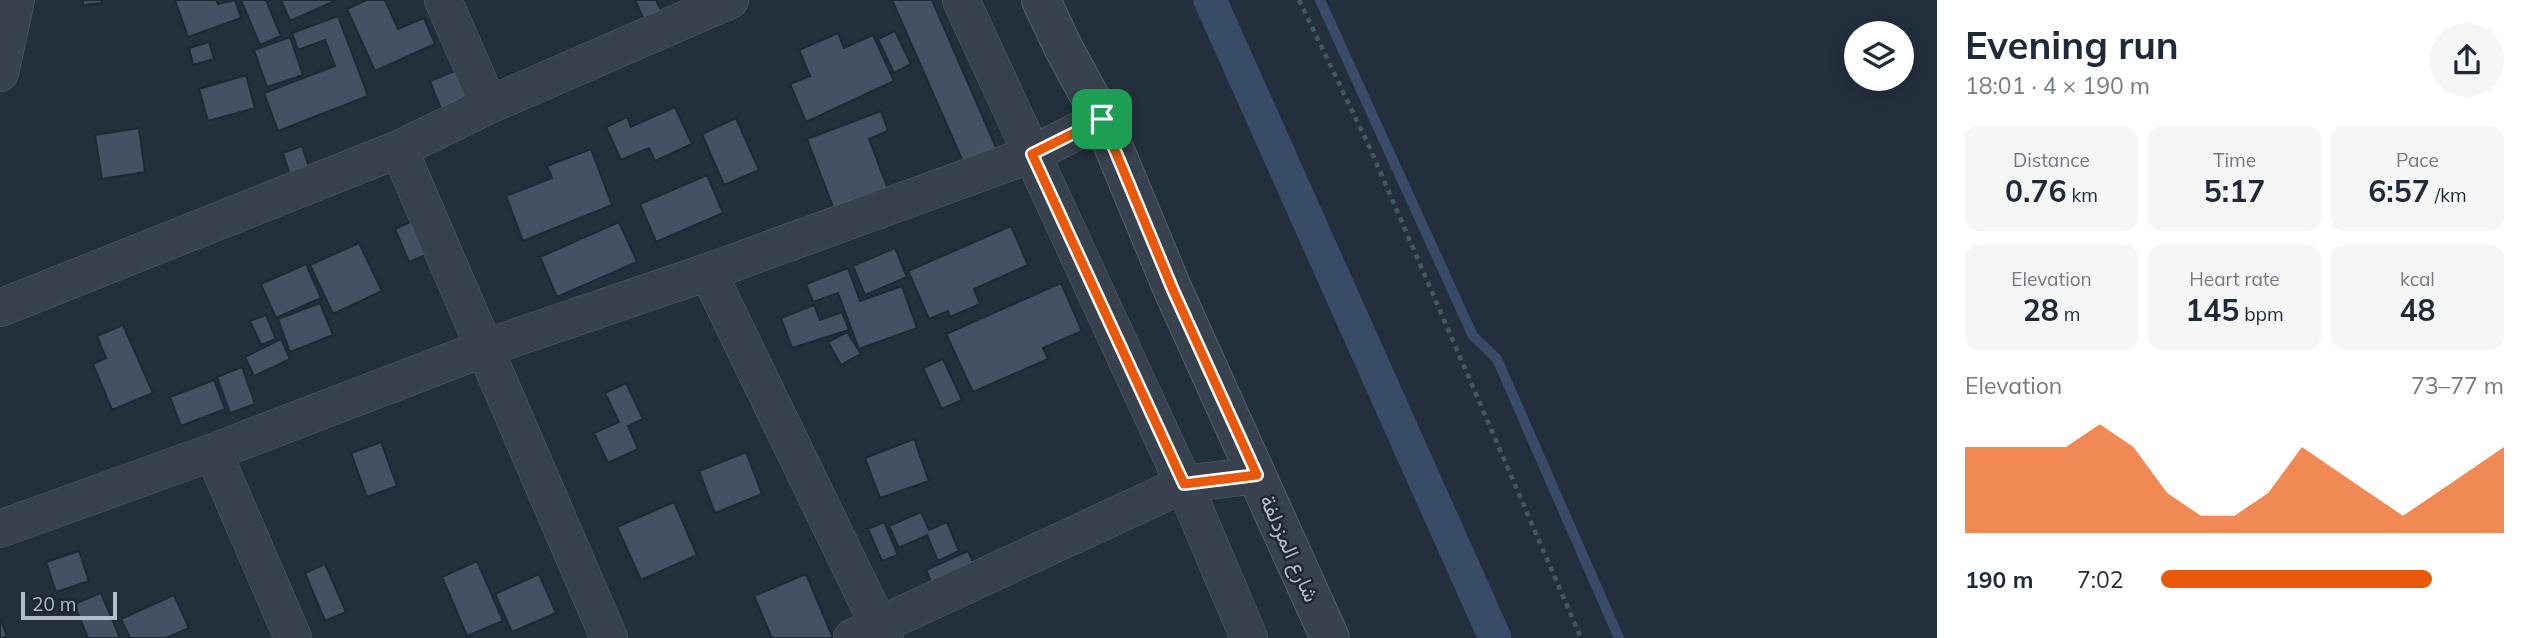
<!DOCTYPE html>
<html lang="en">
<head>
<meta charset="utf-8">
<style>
  :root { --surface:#fff; --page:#f6f6f7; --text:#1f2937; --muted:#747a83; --accent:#ea580c }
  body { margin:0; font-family:Mulish,Vazirmatn,sans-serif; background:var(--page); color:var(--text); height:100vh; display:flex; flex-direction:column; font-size:26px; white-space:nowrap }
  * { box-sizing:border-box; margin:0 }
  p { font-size:23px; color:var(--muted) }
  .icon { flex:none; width:38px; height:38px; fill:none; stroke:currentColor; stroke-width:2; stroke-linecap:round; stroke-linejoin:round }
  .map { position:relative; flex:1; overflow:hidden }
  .sheet { display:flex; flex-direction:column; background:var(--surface); width:595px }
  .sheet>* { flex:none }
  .controls { position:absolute; left:1844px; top:21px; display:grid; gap:14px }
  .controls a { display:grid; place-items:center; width:70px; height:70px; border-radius:50%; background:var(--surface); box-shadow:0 4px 18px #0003; font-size:35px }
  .scale { position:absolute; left:21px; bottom:18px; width:96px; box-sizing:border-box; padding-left:7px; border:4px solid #b4bcc9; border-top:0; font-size:19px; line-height:24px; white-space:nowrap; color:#b4bcc9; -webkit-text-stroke:5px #1d2633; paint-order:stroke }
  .pin { position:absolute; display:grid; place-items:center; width:60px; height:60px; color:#fff; margin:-30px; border-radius:14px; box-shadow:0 4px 10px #0006 }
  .round { display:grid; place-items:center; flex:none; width:74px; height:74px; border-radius:37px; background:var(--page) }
  .headline { display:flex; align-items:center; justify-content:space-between; height:119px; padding:0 28px }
  h1 { font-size:38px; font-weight:700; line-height:52px }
  .metrics { display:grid; grid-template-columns:repeat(3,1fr); gap:10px; height:119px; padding:7px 28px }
  .metrics div { display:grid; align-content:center; border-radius:14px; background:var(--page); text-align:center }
  .metrics b { font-size:30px; font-weight:700 }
  .metrics small { font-size:19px; font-weight:400 }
  .metrics p { font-size:19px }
  .chart { height:196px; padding:14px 28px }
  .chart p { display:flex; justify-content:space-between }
  .chart svg { width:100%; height:126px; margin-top:7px; fill:var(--accent); opacity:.7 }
  ul { padding:0 28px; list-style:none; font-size:23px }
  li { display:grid; grid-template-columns:112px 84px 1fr; align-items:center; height:52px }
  li i { height:18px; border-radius:9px; background:var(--accent) }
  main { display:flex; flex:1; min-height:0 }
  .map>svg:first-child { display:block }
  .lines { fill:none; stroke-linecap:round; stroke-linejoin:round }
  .stream { stroke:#394c67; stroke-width:10 }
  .canal { stroke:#394c67; stroke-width:33 }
  .building { fill:#455162; stroke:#1f2835; stroke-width:2 }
  .minor-casing { stroke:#565f6c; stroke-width:38 }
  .tertiary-casing { stroke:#565f6c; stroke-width:40 }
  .path { stroke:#44595c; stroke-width:4.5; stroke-dasharray:5 5; stroke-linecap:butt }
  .minor { stroke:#38414e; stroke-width:37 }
  .tertiary { stroke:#38414e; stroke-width:38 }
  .route-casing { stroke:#fff; stroke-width:14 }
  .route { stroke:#ea580c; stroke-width:9 }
  .labels { text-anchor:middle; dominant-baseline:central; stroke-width:5; stroke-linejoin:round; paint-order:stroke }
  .street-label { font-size:21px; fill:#b4bcc9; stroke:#1d2633 }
</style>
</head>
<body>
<main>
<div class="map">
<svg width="1937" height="638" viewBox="0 0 1937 638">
  <rect width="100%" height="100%" fill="#242f3e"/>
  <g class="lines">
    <path class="stream" d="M1320 0 1473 336 1497 359 1619 638"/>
    <path class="canal" d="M1210 0 1495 638"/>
  </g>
  <path class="building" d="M83 0H102V3L83 5Z
    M175 0H216L218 4 235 0 241 18 188 37Z
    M241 0H266L281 36 260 45Z
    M281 0H337L290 21Z
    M366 0H385L398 29 424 18 435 44 375 71 347 9Z
    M635 0H656L666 21 648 29Z
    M892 0H932L1001 159 968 173Z
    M338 16 368 96 278 131 264 93 335 66 325 40 298 50 292 33Z
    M895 31 911 64 894 73 878 39Z
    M838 33 844 48 873 35 894 81 806 122 790 84 810 76 799 50Z
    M290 37 303 75 267 87 254 50Z
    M209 42 214 59 193 65 189 48Z
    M462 68 479 111 447 124 430 81Z
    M246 75 255 108 208 121 199 89Z
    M675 107 692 144 655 161 649 148 621 160 606 127 627 117 631 127Z
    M881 111 888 131 869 139 893 202 838 220 807 139Z
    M736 118 759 170 724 185 702 134Z
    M139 128 145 172 102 179 95 135Z
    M302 146 314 182 294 188 283 153Z
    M591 149 612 205 523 241 506 196 552 178 547 166Z
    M707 175 723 213 656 242 640 204Z
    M412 221 426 255 409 262 395 229Z
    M619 222 637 262 557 297 540 257Z
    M1011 226 1028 265 974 289 980 304 950 317 948 311 929 319 908 271Z
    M359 243 382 291 333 314 310 265Z
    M895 248 907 277 865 295 853 266Z
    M306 264 321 298 276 318 261 284Z
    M848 268 860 301 902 286 917 328 859 349 838 293 813 302 806 284Z
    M1061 283 1082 331 1043 348 1048 359 973 392 946 334Z
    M320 303 333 335 290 352 278 319Z
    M814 305 820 320 842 312 849 330 792 348 781 318Z
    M266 315 276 339 261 345 250 321Z
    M123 325 153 393 112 410 93 364 106 358 97 336Z
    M847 332 861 354 841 365 828 342Z
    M281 339 290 359 254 376 245 357Z
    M943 359 962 400 942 409 923 368Z
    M242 367 255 404 230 413 217 377Z
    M214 380 225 409 181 426 170 397Z
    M626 383 643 419 628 426 638 449 608 463 594 433 619 422 605 393Z
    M914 439 929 481 880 498 865 458Z
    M381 442 397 486 367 497 351 453Z
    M746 452 762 494 715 513 699 471Z
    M674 502 697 555 641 580 617 527Z
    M921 512 929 530 947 522 959 551 938 561 927 535 899 548 889 526Z
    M884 522 898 555 882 561 868 529Z
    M79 551 89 581 56 592 46 562Z
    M968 551 977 571 935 591 926 570Z
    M477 561 503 621 467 636 442 577Z
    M325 564 346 612 325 621 305 573Z
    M539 574 556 613 512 632 495 594Z
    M806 574 833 638H772L754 596Z
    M101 593 120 638H88L74 604Z
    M174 595 189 628 166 638H130L121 619Z
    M0 617 7 636 2 638H0Z"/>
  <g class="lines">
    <defs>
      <path id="minor" d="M443 0 489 105
        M961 0 1184 484 1249 638
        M0 73 16 0
        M399 149 609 638
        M708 272 885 638
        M0 308 399 149 489 105 730 0
        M213 452 293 638
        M0 529 213 452 485 348 708 272 1032 154 1102 119
        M852 638 1184 484 1257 475"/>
      <path id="tertiary" d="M1041 0 1063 47 1102 119 1173 290 1330 638"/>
    </defs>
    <use href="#minor" class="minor-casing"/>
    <use href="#tertiary" class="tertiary-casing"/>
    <path class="path" d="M1299 0 1370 148 1581 638"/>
    <use href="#minor" class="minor"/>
    <use href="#tertiary" class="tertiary"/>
  </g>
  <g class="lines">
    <defs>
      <path id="route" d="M1102 119 1173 290 1257 475 1184 484 1032 154Z"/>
    </defs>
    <use href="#route" class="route-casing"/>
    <use href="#route" class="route"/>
  </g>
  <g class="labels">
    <g class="street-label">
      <text transform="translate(1290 548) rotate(66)">شارع المزدلفة</text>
    </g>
  </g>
</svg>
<div class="controls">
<a><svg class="icon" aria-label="layers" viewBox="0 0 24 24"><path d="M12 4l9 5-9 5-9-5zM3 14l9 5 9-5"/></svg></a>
</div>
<div class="scale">20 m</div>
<div class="pin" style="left:1102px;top:119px;background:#1e9e55"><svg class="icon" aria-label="arrive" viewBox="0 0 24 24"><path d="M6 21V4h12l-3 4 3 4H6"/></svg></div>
</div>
<section class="sheet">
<div class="headline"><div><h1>Evening run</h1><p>18:01 · 4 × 190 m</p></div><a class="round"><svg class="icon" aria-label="share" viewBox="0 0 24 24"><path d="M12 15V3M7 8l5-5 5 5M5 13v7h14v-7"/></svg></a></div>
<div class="metrics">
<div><p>Distance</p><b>0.76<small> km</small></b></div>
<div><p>Time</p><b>5:17</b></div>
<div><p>Pace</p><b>6:57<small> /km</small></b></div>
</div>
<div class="metrics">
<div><p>Elevation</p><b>28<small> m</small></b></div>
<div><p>Heart rate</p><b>145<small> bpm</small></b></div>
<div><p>kcal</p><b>48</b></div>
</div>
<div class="chart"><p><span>Elevation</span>73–77 m</p>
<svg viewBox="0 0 160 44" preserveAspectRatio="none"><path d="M0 44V14L10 14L20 14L30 14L40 6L50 14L60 30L70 38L80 38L90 30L100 14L110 22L120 30L130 38L140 30L150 22L160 14V44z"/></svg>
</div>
<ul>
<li><b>190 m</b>7:02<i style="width:79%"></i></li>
</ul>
</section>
</main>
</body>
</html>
